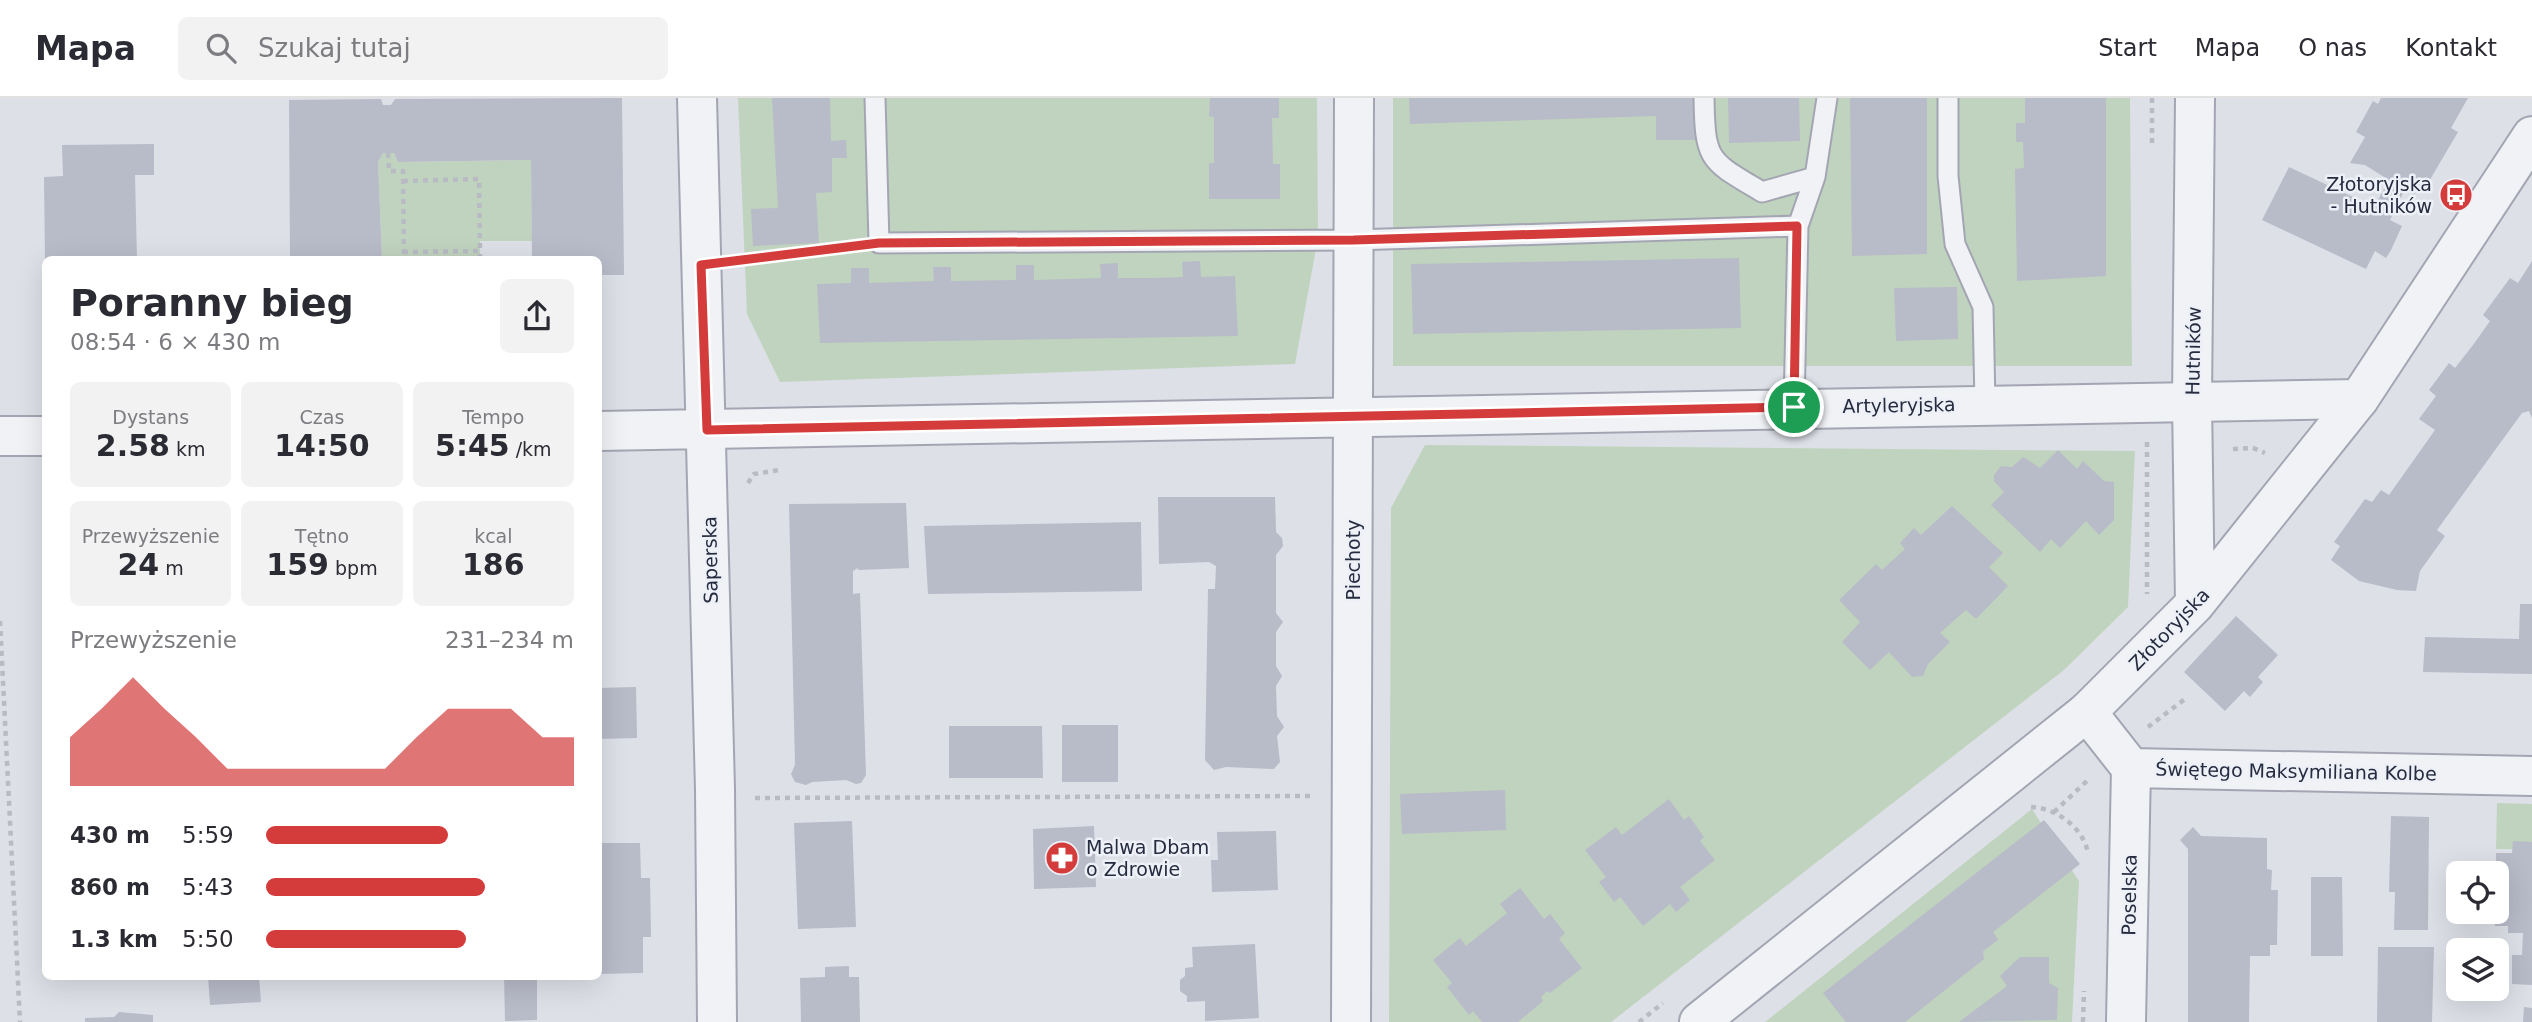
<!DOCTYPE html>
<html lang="pl">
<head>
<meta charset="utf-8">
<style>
  :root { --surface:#fff; --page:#f2f2f3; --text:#2b2b33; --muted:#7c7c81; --line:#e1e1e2; --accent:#d43c3c }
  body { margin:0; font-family:"DejaVu Sans",sans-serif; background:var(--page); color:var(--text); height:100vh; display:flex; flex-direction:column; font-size:26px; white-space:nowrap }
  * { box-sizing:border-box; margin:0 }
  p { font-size:23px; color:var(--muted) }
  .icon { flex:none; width:38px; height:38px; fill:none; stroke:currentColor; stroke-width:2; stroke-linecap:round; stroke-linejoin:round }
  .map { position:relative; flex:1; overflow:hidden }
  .sheet { position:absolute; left:42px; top:158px; width:560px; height:724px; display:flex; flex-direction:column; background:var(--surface); border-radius:10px; box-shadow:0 7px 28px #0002 }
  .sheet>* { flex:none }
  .tools { position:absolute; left:2446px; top:763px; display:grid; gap:14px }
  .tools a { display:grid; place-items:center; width:63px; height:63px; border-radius:10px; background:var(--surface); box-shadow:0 7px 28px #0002; font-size:35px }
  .pin { position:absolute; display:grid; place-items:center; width:60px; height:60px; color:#fff; margin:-30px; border:4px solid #fff; border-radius:50%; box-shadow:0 2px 7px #0007 }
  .round { display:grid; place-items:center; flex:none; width:74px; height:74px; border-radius:10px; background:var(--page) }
  .overview { display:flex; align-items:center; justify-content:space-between; height:119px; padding:0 28px }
  h1 { font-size:38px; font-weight:700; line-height:52px }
  .metrics { display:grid; grid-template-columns:repeat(3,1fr); gap:10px; height:119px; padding:7px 28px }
  .metrics div { display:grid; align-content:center; border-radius:10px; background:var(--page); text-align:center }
  .metrics b { font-size:30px; font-weight:700 }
  .metrics small { font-size:19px; font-weight:400 }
  .metrics p { font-size:19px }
  .chart { height:196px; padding:14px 28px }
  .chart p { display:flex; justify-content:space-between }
  .chart svg { width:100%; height:126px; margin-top:7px; fill:var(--accent); opacity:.7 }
  ul { padding:0 28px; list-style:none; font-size:23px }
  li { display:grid; grid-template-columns:112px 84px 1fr; align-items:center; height:52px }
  li i { height:18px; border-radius:9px; background:var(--accent) }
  header { display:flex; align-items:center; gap:42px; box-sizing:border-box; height:98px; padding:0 35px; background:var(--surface); border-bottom:2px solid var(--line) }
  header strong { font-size:33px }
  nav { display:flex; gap:38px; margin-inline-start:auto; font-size:24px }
  .search { width:490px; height:63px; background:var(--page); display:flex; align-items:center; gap:18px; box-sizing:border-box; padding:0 24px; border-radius:10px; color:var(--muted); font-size:26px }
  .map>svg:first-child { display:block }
  .green { fill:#c0d3be }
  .building { fill:#b8bbc8 }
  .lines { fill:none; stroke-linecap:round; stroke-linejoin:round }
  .service-casing { stroke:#a3a6b2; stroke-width:23 }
  .minor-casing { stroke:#a3a6b2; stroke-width:42 }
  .tertiary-casing { stroke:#a3a6b2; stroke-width:42 }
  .path { stroke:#b8bbc3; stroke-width:4.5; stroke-dasharray:5 5; stroke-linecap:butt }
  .service { stroke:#f1f2f6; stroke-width:19 }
  .minor { stroke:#f1f2f6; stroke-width:38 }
  .tertiary { stroke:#f1f2f6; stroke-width:38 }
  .route-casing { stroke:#fff; stroke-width:14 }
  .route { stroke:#d43c3c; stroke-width:9 }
  .labels { text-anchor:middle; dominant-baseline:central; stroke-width:5; stroke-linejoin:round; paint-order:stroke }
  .poi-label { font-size:19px; fill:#262c40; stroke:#edf0f6; text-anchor:end }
  .street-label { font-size:19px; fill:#262c40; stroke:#edf0f6 }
</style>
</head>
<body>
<header>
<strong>Mapa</strong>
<div class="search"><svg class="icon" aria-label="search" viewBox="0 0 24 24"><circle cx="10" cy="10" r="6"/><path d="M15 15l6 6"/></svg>Szukaj tutaj</div>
<nav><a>Start</a><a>Mapa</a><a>O nas</a><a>Kontakt</a></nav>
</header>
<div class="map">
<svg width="2532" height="924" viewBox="0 0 2532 924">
  <rect width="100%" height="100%" fill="#dee0e8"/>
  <path class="green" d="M738 0H1317L1318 140 1295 266 780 284 747 216Z
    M1393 0H2130L2132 268H1393Z
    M383 55H394L398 64 531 62 532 143H480V161H382L378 64Z
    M1425 347 2135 353 2128 509 2064 572 1611 924H1389L1391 410Z
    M2497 705 2532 706V751H2496Z
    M2032 711 2079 783 2072 924H1765Z"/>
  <path class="building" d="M622 0 624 177H598V161H532L531 62 398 64 394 55H383L378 64 382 161H290L289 2 381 1 383 7H391L395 1Z
    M772 0H830L831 43 846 42 847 60H832V94L816 95 819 145 753 148 751 111 778 110Z
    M1210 0H1279V20H1272L1273 66H1280V101H1209V65H1214V19L1209 18Z
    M1409 0H1701L1702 42H1656V18L1410 26Z
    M1728 0H1799L1800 43 1729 45Z
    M1850 0H1927V156L1852 158Z
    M2025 0H2106V178L2017 183 2015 71 2024 70 2023 44H2016V25H2025Z
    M2381 0H2468L2451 30 2458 34 2428 85 2423 82 2414 97 2405 91 2390 122 2402 128 2391 152 2386 160 2375 153 2366 171 2262 122 2289 69 2374 109 2389 82 2365 67 2350 65 2365 39 2356 34 2373 3 2378 6Z
    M154 46V77H135L137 161H45L44 79 63 78 62 47Z
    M1739 160 1741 230 1413 236 1411 166Z
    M1200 163 1201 179 1235 178 1238 238 820 245 817 186 851 185V170H869V185L934 183 933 169H951V183L1016 182V167H1034V182L1101 180 1100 166 1118 165V180H1150L1183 179 1182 164Z
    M2532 163V320L2529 313 2522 315 2437 432 2445 438 2420 473 2416 493 2397 492 2359 483 2331 462 2340 448 2334 444 2365 401 2372 404 2381 392 2389 397 2435 332 2419 321 2436 298 2429 292 2449 265 2455 270 2473 247 2490 223 2483 217 2510 180 2518 185Z
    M1957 189 1958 241 1896 243 1894 190Z
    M2058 352 2077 371 2083 363 2104 383 2114 384V422L2099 437 2086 423 2060 450 2051 441 2040 454 1991 407 2004 394 1994 383V377L2001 368 2012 369 2023 359 2040 370Z
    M1158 399H1275L1276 434 1282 440 1283 448 1276 457V515L1283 524 1276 534V568L1282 578 1276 588 1277 618 1284 629 1277 638 1280 664 1274 671 1226 669 1214 672 1205 662 1208 491H1215L1216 468 1209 464 1159 466Z
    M906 405 909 470 858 472V470L853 473V496L860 495 866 677 861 685 856 686 846 682 812 684 806 687 795 684 791 676 795 667 789 406Z
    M1952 408 2003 455 1989 469 2008 488 1976 521 1966 512 1940 535 1950 544 1928 566 1923 578 1912 579 1889 554 1870 572 1842 544 1860 524 1839 502 1876 466 1882 472 1905 451 1900 445 1914 430 1921 437Z
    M1141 424 1142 493 928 496 924 428Z
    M2520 506H2532V576L2423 574 2425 539 2519 541Z
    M2236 518 2278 557 2258 579 2263 584 2250 599 2244 593 2225 613 2184 574Z
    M636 589 637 640 598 641V590Z
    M1062 627H1118V684H1062Z
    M949 628H1042L1043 680H949Z
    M1505 692 1506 732 1402 736 1400 696Z
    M1669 701 1684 722 1689 718 1704 739 1700 743 1715 762 1680 789 1690 802 1676 814 1670 806 1643 828 1620 799 1614 804 1599 784 1606 779 1585 752 1616 729 1622 737Z
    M2391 718 2429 719 2428 832H2394L2395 794H2389Z
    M2044 722 2080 766 1993 834 1998 842 1983 853 1984 861 1905 924H1846L1823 895Z
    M852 723 856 829 798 831 794 725Z
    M1094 728 1096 789 1034 791 1033 731Z
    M2193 729 2201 738 2267 740V771L2272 772 2271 792H2278L2277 847H2270V858H2250L2249 924H2188V751L2180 742Z
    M1276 733 1278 792 1212 794 1211 762H1218L1217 734Z
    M2513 743 2532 744V887L2512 886V857H2522L2523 835H2508V828H2495L2496 755H2512Z
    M598 745H640L641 780H650L651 839H643V875L598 876Z
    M2311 779H2342L2343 858H2311Z
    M1520 790 1544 821 1550 816 1565 835 1559 841 1582 870 1550 895 1547 893 1541 899 1543 903 1518 924H1482L1473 913 1469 917 1447 889 1452 885 1433 862 1460 840 1466 848 1507 815 1500 806Z
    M1255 846 1259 920 1205 923V903L1187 904V898L1180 893V882L1185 878V870L1193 869 1192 849Z
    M2378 849H2434L2432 924H2377Z
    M2020 859H2049V885L2058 890 2057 922 1959 924 2007 888 2000 878Z
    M849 868V879H859L860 924H801L800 880 825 879V869Z
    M208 878H259L261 904 210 907Z
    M504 878H537V922L505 923Z
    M2524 909 2532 910V924H2523Z
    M119 914 153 917V924H85V920L114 919Z"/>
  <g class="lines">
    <defs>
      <path id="service" d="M875 0 879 145 1354 142 1798 128
        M1704 0C1705 64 1709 62 1762 94L1815 79
        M1948 0V78L1955 146 1983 209 1985 306
        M1794 309 1798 128 1815 79 1827 0"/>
      <path id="minor" d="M697 0 715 691 717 924
        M598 333 2359 301
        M0 338H46
        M2087 614 2131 670 2532 678
        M1351 924 1354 0
        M2126 924 2131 670"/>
      <path id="tertiary" d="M2195 0 2192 303 2195 506
        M1699 924 2087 614 2195 506 2359 301 2532 38"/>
    </defs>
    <use href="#service" class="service-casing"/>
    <use href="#minor" class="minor-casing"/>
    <use href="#tertiary" class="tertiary-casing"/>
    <path class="path" d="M2152 0V45
      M388 55 389 73H403L404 161
      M403 83 479 81 480 153 404 154
      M480 161V153
      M740 162 849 149
      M2147 344V496
      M2233 351 2253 350 2265 355
      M748 385 754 376 780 372
      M0 523 20 924
      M2148 629 2185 601
      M755 700 1313 698
      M2031 709C2056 710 2083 729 2088 755
      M2054 714 2089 681
      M1639 924 1663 905
      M2083 924 2084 893"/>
    <use href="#service" class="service"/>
    <use href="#minor" class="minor"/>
    <use href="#tertiary" class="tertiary"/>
  </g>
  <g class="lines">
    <defs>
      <path id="route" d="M1797 128 1794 309 707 332 701 167 879 145 1354 142Z"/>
    </defs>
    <use href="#route" class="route-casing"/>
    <use href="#route" class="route"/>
  </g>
  <defs>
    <symbol id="bus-disc" viewBox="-11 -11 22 22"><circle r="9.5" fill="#d43c3c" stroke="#edf0f6"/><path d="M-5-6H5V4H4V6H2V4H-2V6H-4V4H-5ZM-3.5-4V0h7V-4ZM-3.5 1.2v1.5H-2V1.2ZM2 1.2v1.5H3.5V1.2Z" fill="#fff"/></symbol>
    <symbol id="pharmacy-disc" viewBox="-11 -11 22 22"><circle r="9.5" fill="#d43c3c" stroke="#edf0f6"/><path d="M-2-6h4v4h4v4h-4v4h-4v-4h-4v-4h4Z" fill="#fff"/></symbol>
  </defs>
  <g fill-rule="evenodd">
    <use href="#bus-disc" x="2437" y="78" width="38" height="38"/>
    <use href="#pharmacy-disc" x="1043" y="741" width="38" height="38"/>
  </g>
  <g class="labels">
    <g class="poi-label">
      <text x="2432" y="86">Złotoryjska<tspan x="2432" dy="22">- Hutników</tspan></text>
      <text x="1086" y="749" text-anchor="start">Malwa Dbam<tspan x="1086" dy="22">o Zdrowie</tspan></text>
    </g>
    <g class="street-label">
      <text transform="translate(2193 253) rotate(-89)">Hutników</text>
      <text transform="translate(1899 307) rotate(-1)">Artyleryjska</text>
      <text transform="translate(710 462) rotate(-91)">Saperska</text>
      <text transform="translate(1353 462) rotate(-90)">Piechoty</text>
      <text transform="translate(2169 531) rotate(-46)">Złotoryjska</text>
      <text transform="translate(2296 673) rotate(1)">Świętego Maksymiliana Kolbe</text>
      <text transform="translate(2129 797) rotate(-89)">Poselska</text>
    </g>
  </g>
</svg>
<div class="tools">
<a><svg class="icon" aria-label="locate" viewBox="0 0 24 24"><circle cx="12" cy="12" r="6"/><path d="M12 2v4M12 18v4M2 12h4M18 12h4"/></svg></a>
<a><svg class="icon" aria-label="layers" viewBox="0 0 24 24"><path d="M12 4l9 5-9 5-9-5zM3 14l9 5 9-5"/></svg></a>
</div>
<div class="pin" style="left:1794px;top:309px;background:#1e9e55"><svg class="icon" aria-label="arrive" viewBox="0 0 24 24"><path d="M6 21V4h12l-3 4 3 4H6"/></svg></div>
<section class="sheet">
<div class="overview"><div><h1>Poranny bieg</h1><p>08:54 · 6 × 430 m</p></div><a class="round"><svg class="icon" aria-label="share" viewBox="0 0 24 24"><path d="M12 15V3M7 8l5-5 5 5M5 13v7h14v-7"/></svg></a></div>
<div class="metrics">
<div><p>Dystans</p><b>2.58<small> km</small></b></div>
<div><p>Czas</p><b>14:50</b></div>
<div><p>Tempo</p><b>5:45<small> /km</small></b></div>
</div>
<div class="metrics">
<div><p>Przewyższenie</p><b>24<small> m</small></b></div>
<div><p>Tętno</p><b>159<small> bpm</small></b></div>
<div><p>kcal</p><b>186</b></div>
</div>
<div class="chart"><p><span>Przewyższenie</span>231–234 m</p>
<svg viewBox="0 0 160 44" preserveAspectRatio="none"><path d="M0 44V27L10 17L20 6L30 17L40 27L50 38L60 38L70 38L80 38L90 38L100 38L110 27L120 17L130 17L140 17L150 27L160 27V44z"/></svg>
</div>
<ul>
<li><b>430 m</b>5:59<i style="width:59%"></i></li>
<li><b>860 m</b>5:43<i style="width:71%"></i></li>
<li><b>1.3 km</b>5:50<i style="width:65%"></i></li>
</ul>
</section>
</div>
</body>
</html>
